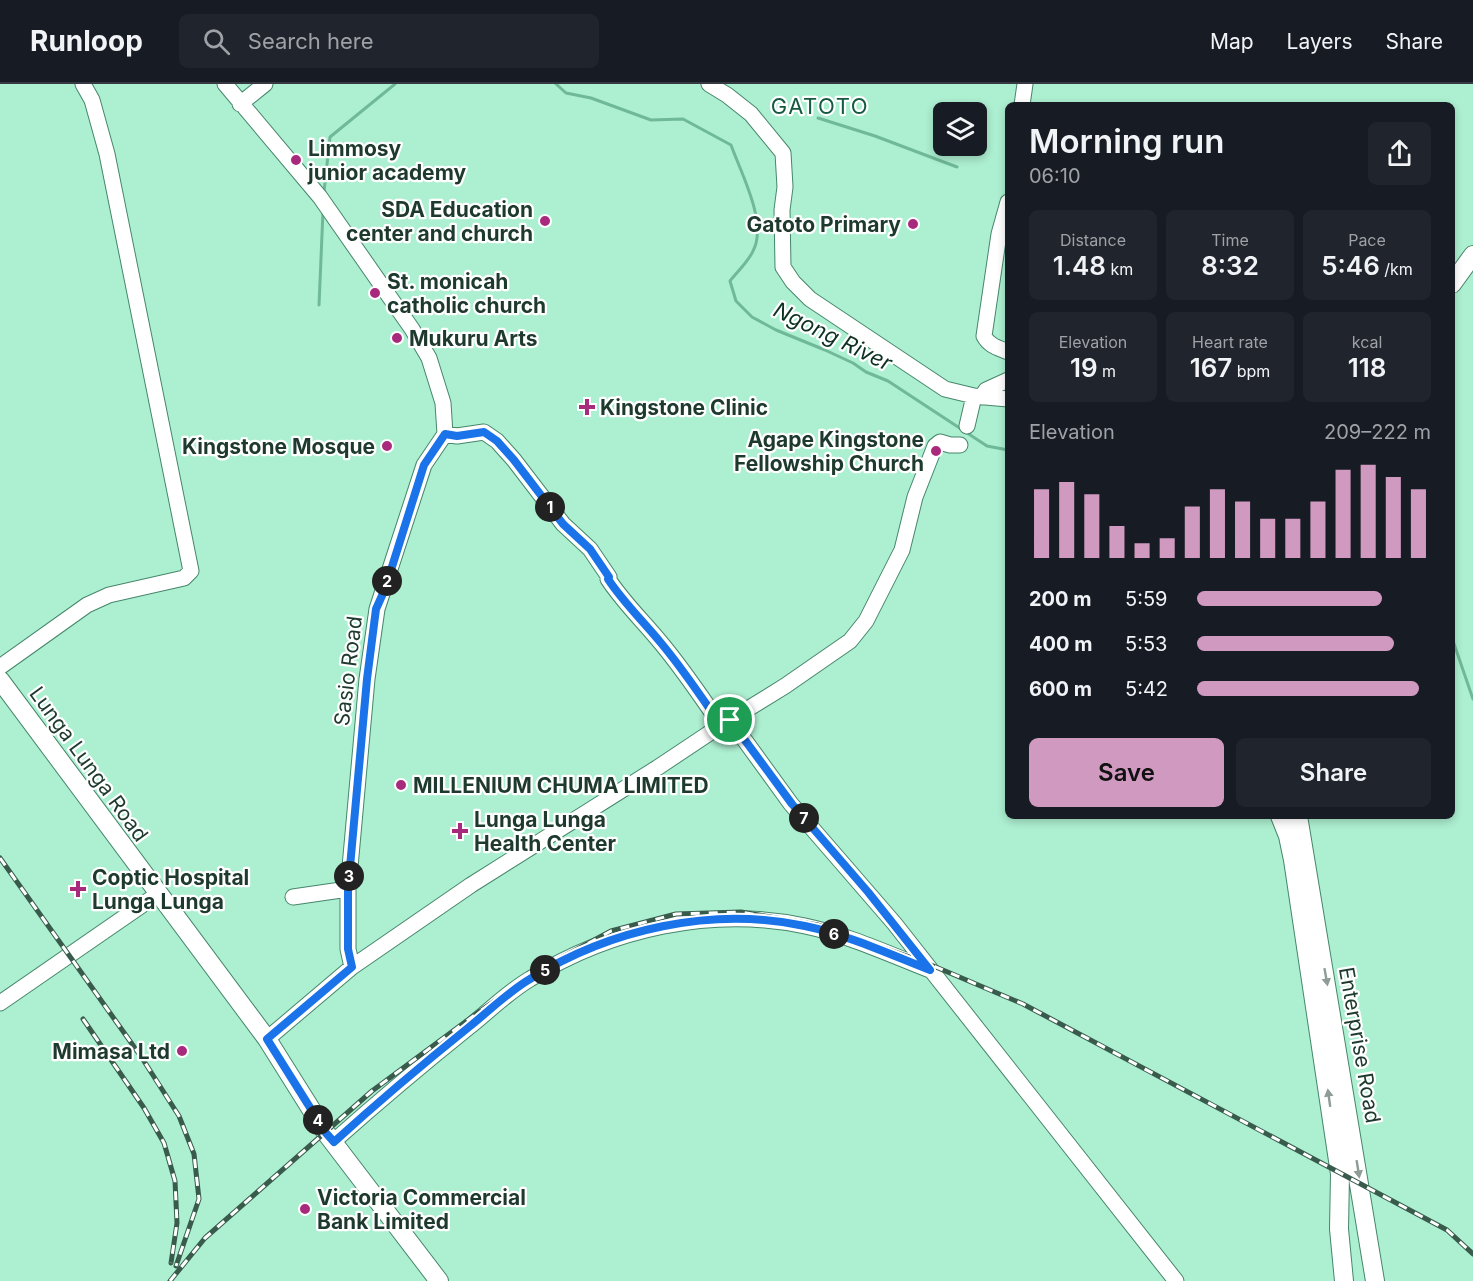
<!DOCTYPE html>
<html lang="en">
<head>
<meta charset="utf-8">
<style>
  :root { --surface:#171b24; --page:#20242c; --text:#f1f3f6; --muted:#9ea1a6; --line:#363941; --accent:#d099c0 }
  body { margin:0; font-family:Inter,sans-serif; background:var(--page); color:var(--text); height:100vh; display:flex; flex-direction:column; font-size:22px; white-space:nowrap }
  * { box-sizing:border-box; margin:0 }
  p { font-size:20px; color:var(--muted) }
  .icon { flex:none; width:33px; height:33px; fill:none; stroke:currentColor; stroke-width:2; stroke-linecap:round; stroke-linejoin:round }
  .map { position:relative; flex:1; overflow:hidden }
  .details { position:absolute; left:1005px; top:18px; width:450px; height:717px; display:flex; flex-direction:column; background:var(--surface); border-radius:9px; box-shadow:0 3px 9px #0003 }
  .details>* { flex:none }
  .controls { position:absolute; left:933px; top:18px; display:grid; gap:12px }
  .controls a { display:grid; place-items:center; width:54px; height:54px; border-radius:9px; background:var(--surface); box-shadow:0 3px 9px #0003; font-size:30px }
  .pin { position:absolute; display:grid; place-items:center; width:51px; height:51px; color:#fff; margin:-26px; border:3px solid #fff; border-radius:50%; box-shadow:0 2px 6px #0007 }
  .km { position:absolute; width:30px; height:30px; margin:-15px; border-radius:50%; background:#222; color:#fff; font-size:16px; line-height:30px; text-align:center }
  .round { display:grid; place-items:center; flex:none; width:63px; height:63px; border-radius:9px; background:var(--page) }
  .summary { display:flex; align-items:center; justify-content:space-between; height:102px; padding:0 24px }
  h1 { font-size:33px; font-weight:600; line-height:45px }
  .metrics { display:grid; grid-template-columns:repeat(3,1fr); gap:9px; height:102px; padding:6px 24px }
  .metrics div { display:grid; align-content:center; border-radius:9px; background:var(--page); text-align:center }
  .metrics b { font-size:26px; font-weight:600 }
  .metrics small { font-size:16px; font-weight:400 }
  .metrics p { font-size:16px }
  .chart { height:168px; padding:12px 24px }
  .chart p { display:flex; justify-content:space-between }
  .chart svg { width:100%; height:108px; margin-top:6px; stroke:var(--accent); stroke-width:6 }
  .cta { display:flex; gap:12px; margin-top:auto; padding:12px 24px }
  .cta a { flex:1; height:69px; border-radius:9px; background:var(--accent); color:#111; font-size:24px; font-weight:600; line-height:69px; text-align:center }
  .cta a+a { background:var(--page); color:var(--text) }
  ul { padding:0 24px; list-style:none; font-size:20px }
  li { display:grid; grid-template-columns:96px 72px 1fr; align-items:center; height:45px }
  li i { height:15px; border-radius:8px; background:var(--accent) }
  header { display:flex; align-items:center; gap:36px; box-sizing:border-box; height:84px; padding:0 30px; background:var(--surface); border-bottom:2px solid var(--line) }
  header strong { font-size:28px }
  nav { display:flex; gap:33px; margin-inline-start:auto; font-size:21px }
  .search { width:420px; height:54px; background:var(--page); display:flex; align-items:center; gap:15px; box-sizing:border-box; padding:0 21px; border-radius:9px; color:var(--muted); font-size:22px }
  .map>svg:first-child { display:block }
  .lines { fill:none; stroke-linecap:round; stroke-linejoin:round }
  .stream { stroke:#6fb999; stroke-width:3 }
  .minor-casing { stroke:#46866b; stroke-width:17 }
  .major-casing { stroke:#46866b; stroke-width:20 }
  .minor { stroke:#fff; stroke-width:15 }
  .major { stroke:#fff; stroke-width:18 }
  .rail-casing { stroke:#395b4c; stroke-width:5 }
  .rail { stroke:#fff; stroke-width:3; stroke-dasharray:9; stroke-linecap:butt }
  .oneway { fill:#8e9c96 }
  .route-casing { stroke:#fff; stroke-width:12 }
  .route { stroke:#1a73e8; stroke-width:8 }
  .poi-dot { fill:#a72a7d; stroke:#fff; stroke-width:2 }
  .labels { text-anchor:middle; dominant-baseline:central; stroke-width:4.5; stroke-linejoin:round; paint-order:stroke }
  .poi-label { font-size:21px; font-weight:bold; fill:#1e392e; stroke:#fff; text-anchor:start }
  .street-label { font-size:21px; fill:#1e392e; stroke:#fff }
  .neighbourhood-label { font-size:22px; letter-spacing:1.5px; fill:#145a41; stroke:#fff }
  .water-label { font-size:22px; font-style:italic; fill:#0e3023; stroke:#fff }
</style>
</head>
<body>
<header>
<strong>Runloop</strong>
<div class="search"><svg class="icon" aria-label="search" viewBox="0 0 24 24"><circle cx="10" cy="10" r="6"/><path d="M15 15l6 6"/></svg>Search here</div>
<nav><a>Map</a><a>Layers</a><a>Share</a></nav>
</header>
<div class="map">
<svg width="1473" height="1197" viewBox="0 0 1473 1197">
  <rect width="100%" height="100%" fill="#adefd1"/>
  <g class="lines">
    <path class="stream" d="M556 0 566 9 591 14 651 36 683 35 731 61C741 89 768 139 753 167 748 178 737 188 730 197L736 217 752 233 776 246 825 266 853 279 866 288 888 297 987 362 1008 366
      M818 34 875 52 957 83
      M324 108 330 53 395 0
      M319 221 323 127
      M1452 554 1473 615"/>
    <defs>
      <path id="minor" d="M225 0 320 113 412 245 429 274 443 319 445 350 424 381 377 525 367 595 348 805V865L352 883
        M709 0 727 11 751 30 783 69 785 103 782 126 783 183 793 198 810 215 945 305 974 312 1008 315
        M240 20 265 0
        M1022 21 1025 0
        M1008 118 999 150 984 252C989 262 999 264 1008 268
        M982 313 986 306 1008 296
        M967 342 974 312
        M445 350 457 352 484 348 497 357 514 376 563 440 590 465 609 493 608 495C623 518 643 537 661 559 682 584 700 611 718 637L717 644
        M0 583 87 521 109 511 184 494 191 487 107 70 92 16 83 0
        M730 636 791 720 894 839 1176 1197
        M293 813 348 805
        M0 919 158 810
        M267 955 352 883 471 801 657 684 717 644 785 602 850 557 866 537 902 466 915 413 935 362 940 358 950 361H960
        M334 1057C378 1018 423 980 469 943 489 927 508 908 530 895 610 845 712 822 805 842 848 851 889 870 930 886"/>
      <path id="major" d="M1452 200 1473 171
        M0 596 267 955 326 1049 439 1197
        M1280 732 1288 752 1293 776 1340 1090 1339 1145 1344 1197
        M1298 732 1375 1197"/>
    </defs>
    <use href="#minor" class="minor-casing"/>
    <use href="#major" class="major-casing"/>
    <use href="#minor" class="minor"/>
    <use href="#major" class="major"/>
    <defs>
      <path id="rail" d="M0 774 142 974 179 1032 194 1070 199 1115 176 1182
        M83 935 144 1024 164 1059 175 1097 177 1139 171 1179
        M170 1197 205 1154 372 1007 480 927 542 884 611 847 676 830 741 828 818 841 924 878 1023 920 1447 1146 1473 1170"/>
    </defs>
    <use href="#rail" class="rail-casing"/>
    <use href="#rail" class="rail"/>
  </g>
  <defs><path id="oneway-solid" d="M-6-.8H1V-3.2L6.5 0L1 3.2V.8H-6Z" transform="scale(1.5)"/></defs>
  <g class="oneway">
    <use href="#oneway-solid" transform="translate(1326 893) rotate(80)"/>
    <use href="#oneway-solid" transform="translate(1329 1014) rotate(-98)"/>
    <use href="#oneway-solid" transform="translate(1358 1085) rotate(81)"/>
  </g>
  <g class="lines">
    <defs>
      <path id="route" d="M484 348 497 357 514 376 563 440 590 465 609 493 608 495C623 518 643 537 661 559 682 584 700 611 718 637L717 644 730 636 792 720 868 808 930 886C889 870 848 851 805 842 712 822 610 845 530 895 508 908 489 927 469 943 423 980 378 1018 334 1058L326 1049 267 955 352 883 348 865V805L367 595 376 525 385 505 424 381 445 350 457 352Z"/>
    </defs>
    <use href="#route" class="route-casing"/>
    <use href="#route" class="route"/>
  </g>
  <g class="poi-dot">
    <circle cx="296" cy="76" r="6"/>
    <circle cx="545" cy="137" r="6"/>
    <circle cx="913" cy="140" r="6"/>
    <circle cx="375" cy="209" r="6"/>
    <circle cx="397" cy="254" r="6"/>
    <path d="M584 314h6v6h6v6h-6v6h-6v-6h-6v-6h6z"/>
    <circle cx="387" cy="362" r="6"/>
    <circle cx="936" cy="367" r="6"/>
    <circle cx="401" cy="701" r="6"/>
    <path d="M457 738h6v6h6v6h-6v6h-6v-6h-6v-6h6z"/>
    <path d="M75 796h6v6h6v6h-6v6h-6v-6h-6v-6h6z"/>
    <circle cx="182" cy="967" r="6"/>
    <circle cx="305" cy="1125" r="6"/>
  </g>
  <g class="labels">
    <g class="poi-label">
      <text x="308" y="64">Limmosy<tspan x="308" dy="24">junior academy</tspan></text>
      <text x="533" y="125" text-anchor="end">SDA Education<tspan x="533" dy="24">center and church</tspan></text>
      <text x="901" y="140" text-anchor="end">Gatoto Primary</text>
      <text x="387" y="197">St. monicah<tspan x="387" dy="24">catholic church</tspan></text>
      <text x="409" y="254">Mukuru Arts</text>
      <text x="600" y="323">Kingstone Clinic</text>
      <text x="924" y="355" text-anchor="end">Agape Kingstone<tspan x="924" dy="24">Fellowship Church</tspan></text>
      <text x="375" y="362" text-anchor="end">Kingstone Mosque</text>
      <text x="413" y="701">MILLENIUM CHUMA LIMITED</text>
      <text x="474" y="735">Lunga Lunga<tspan x="474" dy="24">Health Center</tspan></text>
      <text x="92" y="793">Coptic Hospital<tspan x="92" dy="24">Lunga Lunga</tspan></text>
      <text x="170" y="967" text-anchor="end">Mimasa Ltd</text>
      <text x="317" y="1113">Victoria Commercial<tspan x="317" dy="24">Bank Limited</tspan></text>
    </g>
    <g class="street-label">
      <text transform="translate(348 587) rotate(-83)">Sasio Road</text>
      <text transform="translate(89 680) rotate(54)">Lunga Lunga Road</text>
      <text transform="translate(1360 961) rotate(80)">Enterprise Road</text>
    </g>
    <g class="neighbourhood-label">
      <text x="820" y="22">GATOTO</text>
    </g>
    <g class="water-label">
      <text transform="translate(833 252) rotate(26)">Ngong River</text>
    </g>
  </g>
</svg>
<div class="controls">
<a><svg class="icon" aria-label="layers" viewBox="0 0 24 24"><path d="M12 4l9 5-9 5-9-5zM3 14l9 5 9-5"/></svg></a>
</div>
<div class="pin" style="left:730px;top:636px;background:#1e9e55"><svg class="icon" aria-label="arrive" viewBox="0 0 24 24"><path d="M6 21V4h12l-3 4 3 4H6"/></svg></div>
<b class="km" style="left:550px;top:423px">1</b>
<b class="km" style="left:387px;top:497px">2</b>
<b class="km" style="left:349px;top:792px">3</b>
<b class="km" style="left:318px;top:1036px">4</b>
<b class="km" style="left:545px;top:886px">5</b>
<b class="km" style="left:834px;top:850px">6</b>
<b class="km" style="left:804px;top:734px">7</b>
<section class="details">
<div class="summary"><div><h1>Morning run</h1><p>06:10</p></div><a class="round"><svg class="icon" aria-label="share" viewBox="0 0 24 24"><path d="M12 15V3M7 8l5-5 5 5M5 13v7h14v-7"/></svg></a></div>
<div class="metrics">
<div><p>Distance</p><b>1.48<small> km</small></b></div>
<div><p>Time</p><b>8:32</b></div>
<div><p>Pace</p><b>5:46<small> /km</small></b></div>
</div>
<div class="metrics">
<div><p>Elevation</p><b>19<small> m</small></b></div>
<div><p>Heart rate</p><b>167<small> bpm</small></b></div>
<div><p>kcal</p><b>118</b></div>
</div>
<div class="chart"><p><span>Elevation</span>209–222 m</p>
<svg viewBox="0 0 160 44" preserveAspectRatio="none"><path d="M5 44V16M15 44V13M25 44V18M35 44V31M45 44V38M55 44V36M65 44V23M75 44V16M85 44V21M95 44V28M105 44V28M115 44V21M125 44V8M135 44V6M145 44V11M155 44V16"/></svg>
</div>
<ul>
<li><b>200 m</b>5:59<i style="width:79%"></i></li>
<li><b>400 m</b>5:53<i style="width:84%"></i></li>
<li><b>600 m</b>5:42<i style="width:95%"></i></li>
</ul>
<div class="cta"><a>Save</a><a>Share</a></div>
</section>
</div>
</body>
</html>
